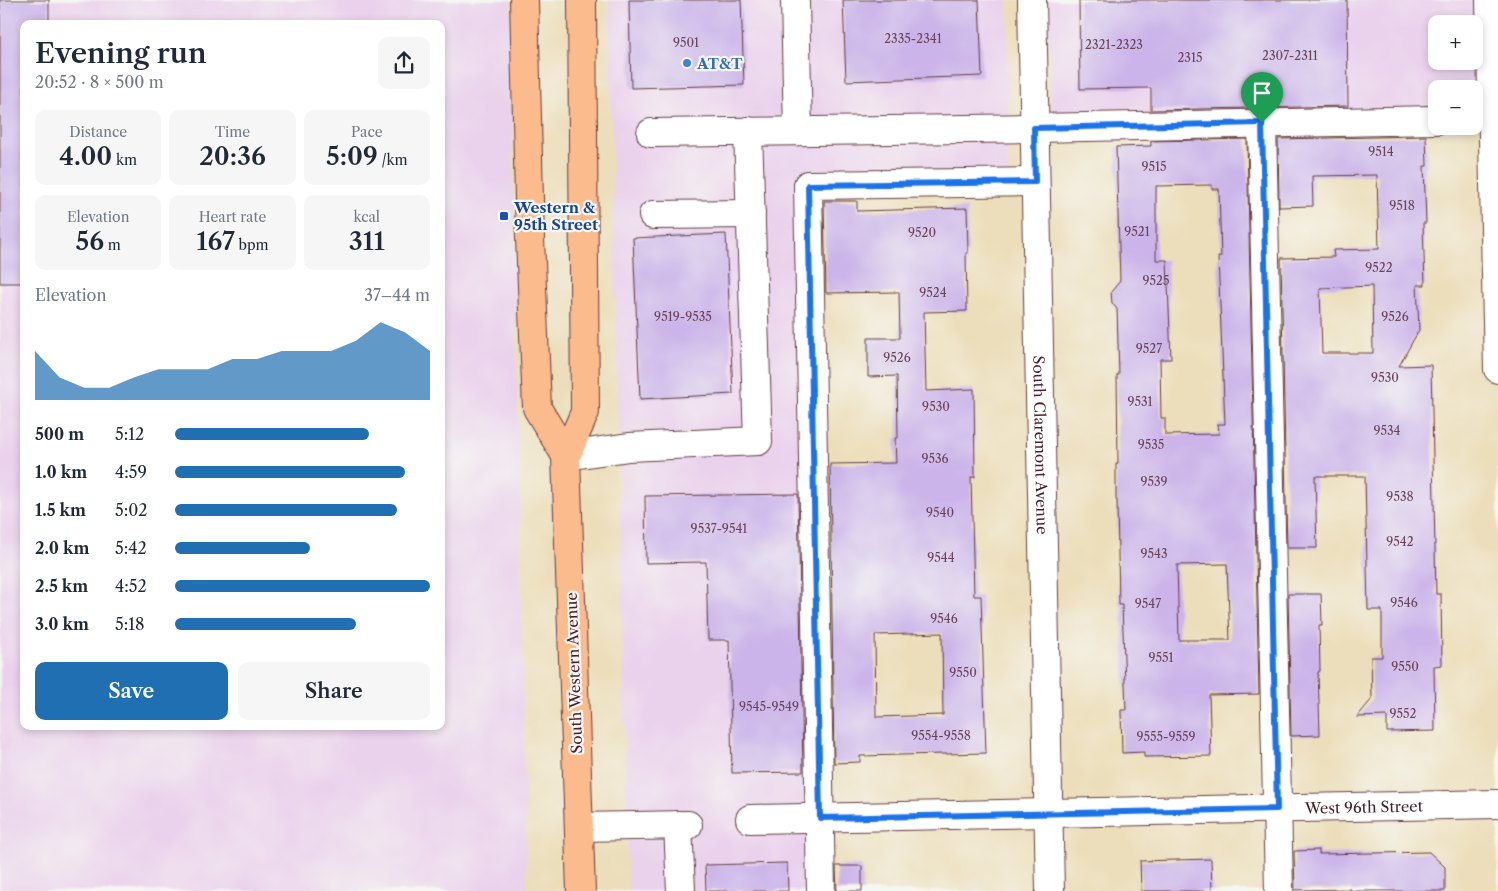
<!DOCTYPE html>
<html lang="en">
<head>
<meta charset="utf-8">
<style>
  :root { --surface:#fff; --page:#f6f6f7; --text:#1f2937; --muted:#747a83; --accent:#1f6fb2 }
  body { margin:0; font-family:"Libre Caslon Text",serif; background:var(--page); color:var(--text); height:100vh; display:flex; flex-direction:column; font-size:19px; white-space:nowrap }
  * { box-sizing:border-box; margin:0 }
  p { font-size:16px; color:var(--muted) }
  .icon { flex:none; width:28px; height:28px; fill:none; stroke:currentColor; stroke-width:2; stroke-linecap:round; stroke-linejoin:round }
  .map { position:relative; flex:1; overflow:hidden }
  .side { position:absolute; left:20px; top:20px; width:425px; height:710px; display:flex; flex-direction:column; background:var(--surface); border-radius:10px; box-shadow:0 2px 8px #0003 }
  .side>* { flex:none }
  .controls { position:absolute; left:1428px; top:15px; display:grid; gap:10px }
  .controls a { display:grid; place-items:center; width:55px; height:55px; border-radius:10px; background:var(--surface); box-shadow:0 2px 8px #0003; font-size:25px }
  .pin { position:absolute; display:grid; place-items:center; width:42px; height:42px; color:#fff; margin:-51px -21px; border-radius:50% 50% 50% 0; rotate:-45deg; box-shadow:0 0 5px #0007 }
  .pin .icon { rotate:45deg }
  .round { display:grid; place-items:center; flex:none; width:52px; height:52px; border-radius:10px; background:var(--page) }
  .overview { display:flex; align-items:center; justify-content:space-between; height:85px; padding:0 15px }
  h1 { font-size:28px; font-weight:600; line-height:38px }
  .metrics { display:grid; grid-template-columns:repeat(3,1fr); gap:8px; height:85px; padding:5px 15px }
  .metrics div { display:grid; align-content:center; border-radius:10px; background:var(--page); text-align:center }
  .metrics b { font-size:25px; font-weight:600 }
  .metrics small { font-size:14px; font-weight:400 }
  .metrics p { font-size:14px }
  .chart { height:140px; padding:10px 15px }
  .chart p { display:flex; justify-content:space-between }
  .chart svg { width:100%; height:90px; margin-top:5px; fill:var(--accent); opacity:.7 }
  .button { display:flex; gap:10px; margin-top:auto; padding:10px 15px }
  .button a { flex:1; height:58px; border-radius:10px; background:var(--accent); color:#fff; font-size:20px; font-weight:600; line-height:58px; text-align:center }
  .button a+a { background:var(--page); color:var(--text) }
  ul { padding:0 15px; list-style:none; font-size:16px }
  li { display:grid; grid-template-columns:80px 60px 1fr; align-items:center; height:38px }
  li i { height:12px; border-radius:6px; background:var(--accent) }
  .map>svg:first-child { display:block }
  .built { fill:#ead1ec; fill-rule:evenodd }
  .building { fill:#cbb4e9; fill-rule:evenodd }
  .lines { fill:none; stroke-linecap:round; stroke-linejoin:round }
  .minor-casing { stroke:#623c40; stroke-width:30 }
  .major-casing { stroke:#623c40; stroke-width:30 }
  .minor { stroke:#fff; stroke-width:28 }
  .major { stroke:#fbbb8d; stroke-width:28 }
  .route-casing { stroke:#fff; stroke-width:10 }
  .route { stroke:#1a73e8; stroke-width:6 }
  .shop-dot { fill:#3f7fe0; stroke:#f6f6f2; stroke-width:2 }
  .transit-dot { fill:#1a4fb4; stroke:#f6f6f2; stroke-width:2 }
  .labels { text-anchor:middle; dominant-baseline:central; stroke-width:4.5; stroke-linejoin:round; paint-order:stroke }
  .number-label { font-size:12px; fill:#6a445a }
  .shop-label { font-size:15px; font-weight:bold; fill:#366cbe; stroke:#f6f6f2; text-anchor:start }
  .transit-label { font-size:15px; font-weight:bold; fill:#164399; stroke:#f6f6f2; text-anchor:start }
  .street-label { font-size:15px; fill:#4a1f2b; stroke:#f6f6f2 }
</style>
</head>
<body>
<div class="map">
<svg width="1498" height="891" viewBox="0 0 1498 891">
  <rect width="100%" height="100%" fill="#f6f6f2"/>
  <filter id="ink" filterUnits="userSpaceOnUse"><feTurbulence type="fractalNoise" baseFrequency=".02" numOctaves="2"/><feDisplacementMap in="SourceGraphic" scale="10" xChannelSelector="R" yChannelSelector="G"/><feConvolveMatrix kernelMatrix="1 2 1 2 8 2 1 2 1" color-interpolation-filters="sRGB"/></filter>
  <filter id="wash" filterUnits="userSpaceOnUse"><feTurbulence type="fractalNoise" baseFrequency=".0096" numOctaves="4" result="noise"/><feDisplacementMap in="SourceGraphic" scale="20" xChannelSelector="R" yChannelSelector="G"/><feGaussianBlur stdDeviation="1.12" result="paint"/><feColorMatrix in="noise" values="0 0 0 0 0 0 0 0 0 0 0 0 0 0 0 0 0 1.4 0 .05"/><feComposite in="paint" operator="in"/></filter>
  <g filter="url(#wash)">
    <rect width="100%" height="100%" fill="#ecdeba"/>
    <path class="built" d="M0 0H510L527 891H0ZM24 24H441V726H24Z
      M609 0H1008V183L808 185 821 891H628Z
      M1048 0H1498V118L1474 119V89H1436V120L1051 128ZM1436 24H1474V61H1436Z"/>
    <g id="blocks">
      <path class="building" d="M0 0H49V24H24V283H0Z
        M629 0H741L744 85 631 88Z
        M843 0H979L982 76 846 81Z
        M1079 0H1347L1348 106 1151 110V88L1080 89Z
        M1426 136 1427 166H1424L1426 223H1423L1425 285H1417L1419 330 1399 366 1431 365 1436 594H1441L1442 665 1434 666 1435 731 1387 732V716L1357 717 1372 699 1371 657H1382V610H1368L1365 476H1315L1317 548H1287L1281 258 1334 257 1333 250 1379 249 1377 175 1312 176 1313 206 1279 207 1278 139ZM1372 286 1373 353H1322L1320 288Z
        M1247 139 1259 694 1209 695 1211 756 1144 757V752L1122 753 1121 710H1126L1122 605H1119L1117 500H1116V464H1118L1117 375H1119L1117 309 1112 303 1111 292 1120 281 1116 147 1151 146V141ZM1212 185V189H1219L1221 257H1218L1225 424H1218L1219 434 1165 435V418H1161L1160 359H1171L1167 260H1156V186ZM1227 564 1230 640H1179L1177 565Z
        M824 201H857V211L967 208 968 253H966L967 311 924 312 926 391 974 389 975 477H971L974 596H981L986 753 860 756V762L834 763 830 464 896 463 895 438H898L897 376 868 377V338H900L899 292 826 293ZM942 633 943 715 876 717 875 635Z
        M726 234 733 394 640 399 633 238Z
        M798 494 803 772 732 773 729 640H708L706 562 646 563 645 496Z
        M1288 594H1321L1322 625H1319L1320 671 1318 672 1320 735 1291 736Z
        M1319 850V854L1429 852 1445 867V891H1351V889L1295 890 1294 851Z
        M1211 859 1212 891H1141L1140 861Z
        M787 863 788 891H706L705 865Z
        M836 866H862V891H837Z"/>
    </g>
  </g>
  <g filter="url(#ink)">
    <use href="#blocks" fill-opacity="0" stroke="#623c40" stroke-width="1"/>
    <g class="lines">
      <defs>
        <g id="minor">
          <path d="M795 0 798 131"/>
          <path id="s1" d="M1032 0 1050 891"/>
          <path d="M1490 0 1498 369"/>
          <path d="M1262 123 1279 891"/>
          <path d="M651 133 1034 128 1436 120"/>
          <path d="M653 215 751 214"/>
          <path d="M566 456 629 447 758 441 748 131"/>
          <path id="s2" d="M750 819 1498 804"/>
          <path d="M678 825 681 891"/>
          <path d="M579 827 688 825"/>
          <path d="M821 891 808 185 1035 182"/>
        </g>
        <path id="major" d="M524 0 530 238 537 408 566 456
          M581 891 566 456 585 412 582 0"/>
      </defs>
      <use href="#minor" class="minor-casing"/>
      <use href="#major" class="major-casing"/>
      <use href="#minor" class="minor"/>
      <use href="#major" class="major"/>
    </g>
  </g>
  <g class="lines" filter="url(#ink)">
    <defs>
      <path id="route" d="M1262 123 1277 809 820 818 808 185 1035 182 1034 128Z"/>
    </defs>
    <use href="#route" class="route-casing"/>
    <use href="#route" class="route"/>
  </g>
  <circle class="shop-dot" cx="687" cy="63" r="5"/>
  <rect class="transit-dot" x="499" y="211" width="10" height="10" rx="2.5"/>
  <g class="labels">
    <g class="number-label">
      <text x="913" y="38">2335-2341</text>
      <text x="686" y="42">9501</text>
      <text x="1114" y="44">2321-2323</text>
      <text x="1290" y="55">2307-2311</text>
      <text x="1190" y="57">2315</text>
      <text x="1381" y="151">9514</text>
      <text x="1154" y="166">9515</text>
      <text x="1402" y="205">9518</text>
      <text x="1137" y="231">9521</text>
      <text x="922" y="232">9520</text>
      <text x="1379" y="267">9522</text>
      <text x="1156" y="280">9525</text>
      <text x="933" y="292">9524</text>
      <text x="683" y="316">9519-9535</text>
      <text x="1395" y="316">9526</text>
      <text x="1149" y="348">9527</text>
      <text x="897" y="357">9526</text>
      <text x="1385" y="377">9530</text>
      <text x="1140" y="401">9531</text>
      <text x="936" y="406">9530</text>
      <text x="1387" y="430">9534</text>
      <text x="1151" y="444">9535</text>
      <text x="935" y="458">9536</text>
      <text x="1154" y="481">9539</text>
      <text x="1400" y="496">9538</text>
      <text x="940" y="512">9540</text>
      <text x="719" y="528">9537-9541</text>
      <text x="1400" y="541">9542</text>
      <text x="1154" y="553">9543</text>
      <text x="941" y="557">9544</text>
      <text x="1404" y="602">9546</text>
      <text x="1148" y="603">9547</text>
      <text x="944" y="618">9546</text>
      <text x="1161" y="657">9551</text>
      <text x="1405" y="666">9550</text>
      <text x="963" y="672">9550</text>
      <text x="769" y="706">9545-9549</text>
      <text x="1403" y="713">9552</text>
      <text x="941" y="735">9554-9558</text>
      <text x="1166" y="736">9555-9559</text>
    </g>
    <g class="shop-label">
      <text x="697" y="63">AT&amp;T</text>
    </g>
    <g class="transit-label">
      <text x="514" y="207">Western &amp;<tspan x="514" dy="17">95th Street</tspan></text>
    </g>
    <g class="street-label">
      <text stroke="none"><textPath href="#s1" startOffset="445">South Claremont Avenue</textPath></text>
      <text transform="translate(574 673) rotate(-92)">South Western Avenue</text>
      <text stroke="none"><textPath href="#s2" startOffset="614">West 96th Street</textPath></text>
    </g>
  </g>
</svg>
<div class="controls">
<a>+</a>
<a>−</a>
</div>
<div class="pin" style="left:1262px;top:123px;background:#1e9e55"><svg class="icon" aria-label="arrive" viewBox="0 0 24 24"><path d="M6 21V4h12l-3 4 3 4H6"/></svg></div>
<section class="side">
<div class="overview"><div><h1>Evening run</h1><p>20:52 · 8 × 500 m</p></div><a class="round"><svg class="icon" aria-label="share" viewBox="0 0 24 24"><path d="M12 15V3M7 8l5-5 5 5M5 13v7h14v-7"/></svg></a></div>
<div class="metrics">
<div><p>Distance</p><b>4.00<small> km</small></b></div>
<div><p>Time</p><b>20:36</b></div>
<div><p>Pace</p><b>5:09<small> /km</small></b></div>
</div>
<div class="metrics">
<div><p>Elevation</p><b>56<small> m</small></b></div>
<div><p>Heart rate</p><b>167<small> bpm</small></b></div>
<div><p>kcal</p><b>311</b></div>
</div>
<div class="chart"><p><span>Elevation</span>37–44 m</p>
<svg viewBox="0 0 160 44" preserveAspectRatio="none"><path d="M0 44V20L10 33L20 38L30 38L40 33L50 29L60 29L70 29L80 24L90 24L100 20L110 20L120 20L130 15L140 6L150 11L160 20V44z"/></svg>
</div>
<ul>
<li><b>500 m</b>5:12<i style="width:76%"></i></li>
<li><b>1.0 km</b>4:59<i style="width:90%"></i></li>
<li><b>1.5 km</b>5:02<i style="width:87%"></i></li>
<li><b>2.0 km</b>5:42<i style="width:53%"></i></li>
<li><b>2.5 km</b>4:52<i style="width:100%"></i></li>
<li><b>3.0 km</b>5:18<i style="width:71%"></i></li>
</ul>
<div class="button"><a>Save</a><a>Share</a></div>
</section>
</div>
</body>
</html>
